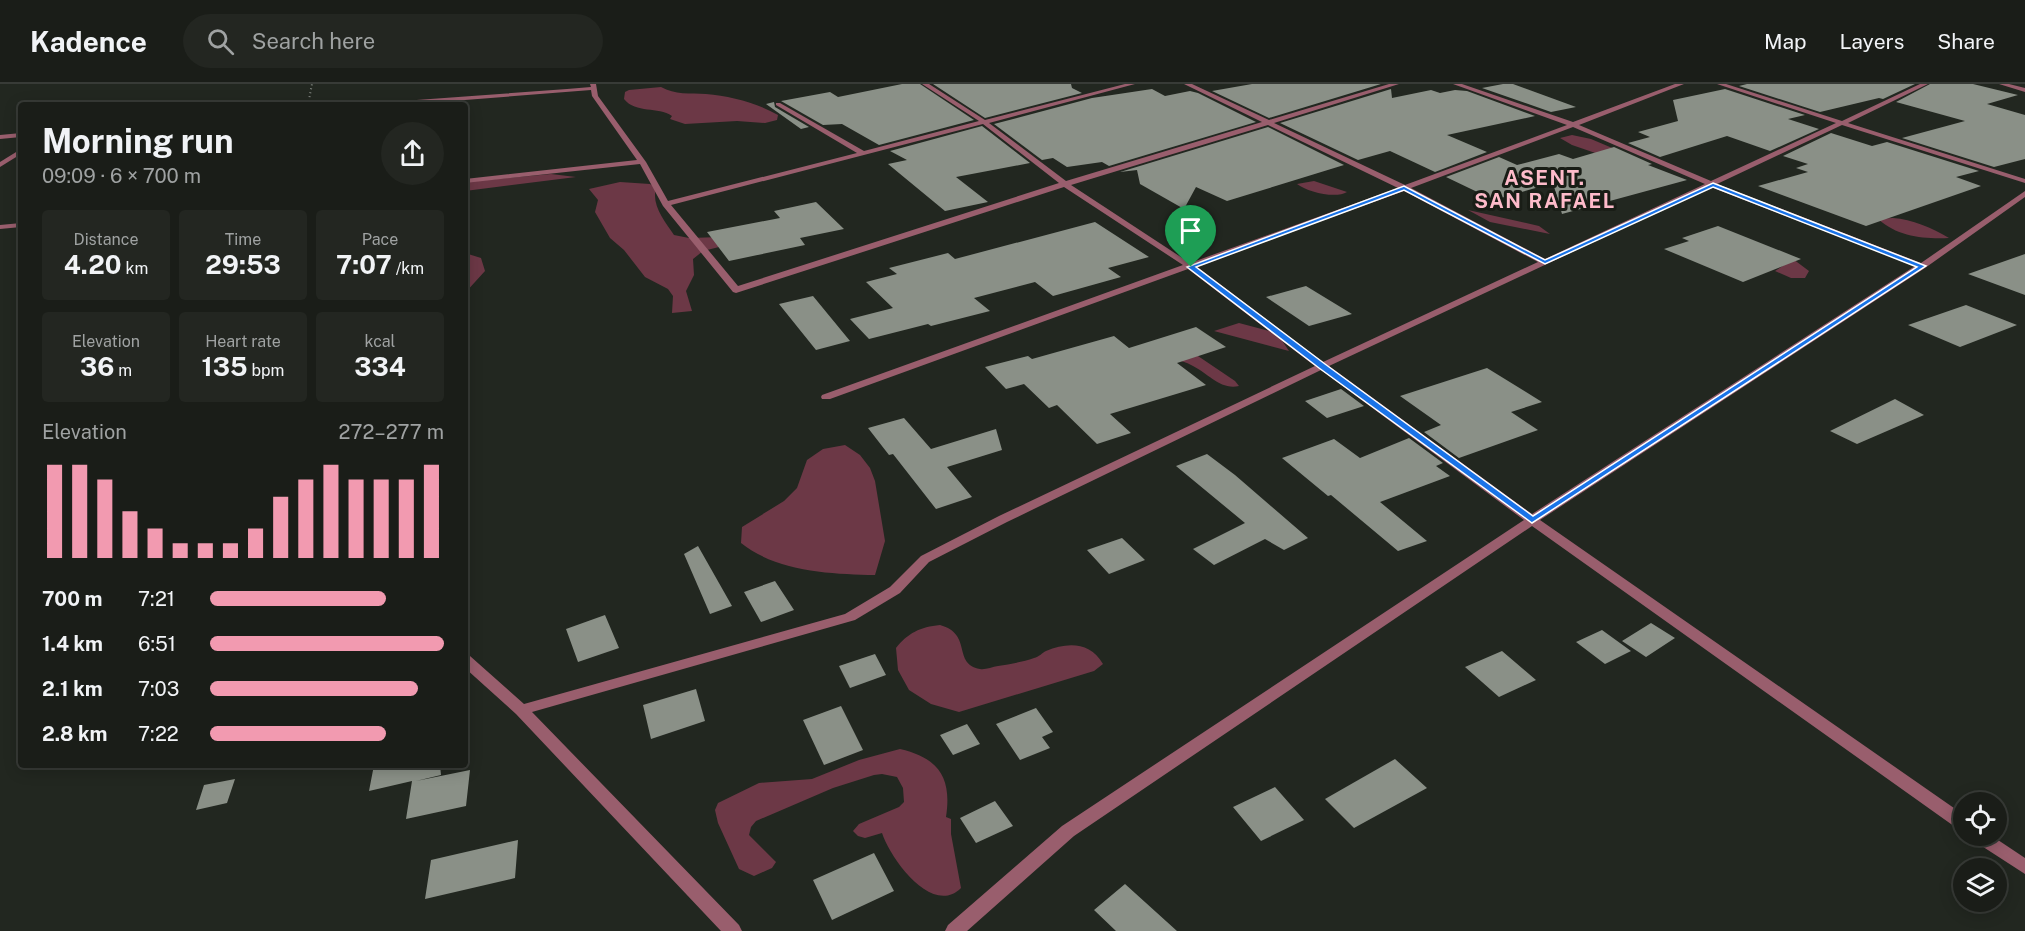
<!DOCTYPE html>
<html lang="en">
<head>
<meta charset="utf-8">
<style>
  :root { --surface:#1a1d18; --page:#232621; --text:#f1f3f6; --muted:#9fa2a2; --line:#383b37; --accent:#f29ab0 }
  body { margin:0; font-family:"Public Sans",sans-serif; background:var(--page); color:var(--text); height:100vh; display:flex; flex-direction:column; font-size:22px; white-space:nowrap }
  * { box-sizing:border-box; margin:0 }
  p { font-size:20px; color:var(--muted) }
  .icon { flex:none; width:33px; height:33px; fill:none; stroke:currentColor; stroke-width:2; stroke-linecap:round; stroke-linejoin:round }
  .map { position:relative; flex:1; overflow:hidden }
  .sheet { position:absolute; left:18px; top:18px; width:450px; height:666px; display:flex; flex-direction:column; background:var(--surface); border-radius:6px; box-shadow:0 3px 15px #0003,0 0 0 2px var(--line) }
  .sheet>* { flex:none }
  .fabs { position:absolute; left:1953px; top:708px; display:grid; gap:12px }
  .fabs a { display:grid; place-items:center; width:54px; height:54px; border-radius:50%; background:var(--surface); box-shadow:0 3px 15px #0003,0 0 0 2px var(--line); font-size:30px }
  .pin { position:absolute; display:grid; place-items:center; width:51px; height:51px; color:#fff; margin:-62px -26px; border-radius:50% 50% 50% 0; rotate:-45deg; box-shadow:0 0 6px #0007 }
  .pin .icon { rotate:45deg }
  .round { display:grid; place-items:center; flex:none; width:63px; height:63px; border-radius:32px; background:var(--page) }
  .overview { display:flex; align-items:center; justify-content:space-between; height:102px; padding:0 24px }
  h1 { font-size:33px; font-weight:700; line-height:45px }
  .metrics { display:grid; grid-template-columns:repeat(3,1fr); gap:9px; height:102px; padding:6px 24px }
  .metrics div { display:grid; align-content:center; border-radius:6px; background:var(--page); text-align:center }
  .metrics b { font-size:26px; font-weight:700 }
  .metrics small { font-size:16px; font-weight:400 }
  .metrics p { font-size:16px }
  .chart { height:168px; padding:12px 24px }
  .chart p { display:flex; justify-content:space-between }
  .chart svg { width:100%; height:108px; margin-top:6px; stroke:var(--accent); stroke-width:6 }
  ul { padding:0 24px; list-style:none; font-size:20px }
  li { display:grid; grid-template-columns:96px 72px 1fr; align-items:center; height:45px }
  li i { height:15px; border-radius:8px; background:var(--accent) }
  header { display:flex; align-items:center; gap:36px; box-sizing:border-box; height:84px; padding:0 30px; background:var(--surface); border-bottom:2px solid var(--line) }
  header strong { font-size:28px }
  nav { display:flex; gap:33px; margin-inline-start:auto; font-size:21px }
  .search { width:420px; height:54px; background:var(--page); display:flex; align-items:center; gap:15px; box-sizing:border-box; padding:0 21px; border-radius:33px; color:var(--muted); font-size:22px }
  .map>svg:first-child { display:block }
  .green { fill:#6c3846 }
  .building { fill:#8a9087 }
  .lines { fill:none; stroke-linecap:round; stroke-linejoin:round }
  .path { stroke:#818680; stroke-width:2; stroke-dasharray:1 3; stroke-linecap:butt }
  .lane { fill:#995e6d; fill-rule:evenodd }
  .street { fill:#995e6d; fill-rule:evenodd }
  .route { fill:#1a73e8; stroke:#fff; stroke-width:1.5; fill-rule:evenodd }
  .labels { text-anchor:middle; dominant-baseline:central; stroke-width:6; stroke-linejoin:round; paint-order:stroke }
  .far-district-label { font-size:20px; font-weight:bold; letter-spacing:1.5px; fill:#febbca; stroke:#191d16 }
</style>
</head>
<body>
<header>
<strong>Kadence</strong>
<div class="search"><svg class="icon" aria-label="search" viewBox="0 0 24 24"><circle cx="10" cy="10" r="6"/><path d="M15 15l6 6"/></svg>Search here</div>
<nav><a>Map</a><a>Layers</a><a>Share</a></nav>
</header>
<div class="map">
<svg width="2025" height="847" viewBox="0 0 2025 847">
  <rect width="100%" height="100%" fill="#222720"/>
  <path class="green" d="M661 3C675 11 690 9 706 10 730 12 757 19 778 31L777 36 765 39 737 37 685 40 670 35 672 32C658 22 636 30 624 15L625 8 629 6Z
    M1572 51 1591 55 1617 66 1607 73 1572 61 1560 54Z
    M551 90 576 93 465 107V98Z
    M1314 97 1347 108C1336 115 1307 108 1297 100Z
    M620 98 650 100 656 104C651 121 665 138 674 151L689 154 721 153 719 163 703 167 693 175 694 191 686 207 692 227 672 229 673 212 668 205 645 193 624 166 610 154 595 128 598 116 589 105Z
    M1468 126 1539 142 1550 150 1490 138Z
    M1893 134C1912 135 1932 144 1949 154 1924 155 1898 153 1878 135Z
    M465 169 481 174 485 187 465 209Z
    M1793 175 1809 187 1805 194H1791L1775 187Z
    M1239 239 1277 249 1289 267 1214 247Z
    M1195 270 1235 297 1239 302C1220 306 1209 290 1193 282 1186 278 1178 276 1171 273Z
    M845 361 860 371 870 384 875 397 885 457 875 491C831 490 777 488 741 459L742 443 784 417 797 404 807 376 823 365Z
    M940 541C973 550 952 580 980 585 985 586 992 583 998 582 1010 580 1023 578 1034 574 1039 573 1042 569 1046 567 1068 558 1090 558 1103 580L1094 587 959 628 931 620 909 606 898 586 896 564C908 549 920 543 940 541Z
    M900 665C939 674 952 694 946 733L951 735V750L961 804C932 833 890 774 882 749L865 754 858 752 853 747 859 740 899 723 904 718 903 704 897 693 882 690 874 691 833 704 756 737 751 743 749 751 776 778 772 784 754 792 739 785 718 739 715 726 718 719 759 699 812 695 859 676Z"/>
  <path class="building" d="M902 0H920L974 36 879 61 842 40 823 41 781 17 830 8 838 13Z
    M933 0H1071L1072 4 1082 9 985 34Z
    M1252 0H1381L1269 34 1212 7Z
    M1503 0H1513L1576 23 1551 28 1482 4Z
    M1747 0H1915L1883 15 1879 14 1820 28 1739 2Z
    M1930 0H1973L2018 11 1987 20 2025 31V75L1994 83 1902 54 1965 37 1896 18Z
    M1152 5 1165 12 1190 7 1198 9 1256 38 1109 82 1102 78 1067 83 1053 74 1042 76 994 40 1092 14Z
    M1391 5 1392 14 1431 6 1440 9 1455 6 1467 7 1535 32 1447 51 1487 68 1435 88 1390 67 1358 76 1280 39Z
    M1725 5 1805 31 1788 35 1819 45 1770 67 1727 52 1660 73 1628 59 1650 53 1638 48 1678 37 1673 16Z
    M774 18 775 23 809 43 801 45 766 20Z
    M982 42 1030 79 956 93 988 118 945 127 888 80 907 76 890 67Z
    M1268 43 1344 81 1227 117 1196 103 1184 125 1140 100 1137 86 1120 88Z
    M1831 49 1872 62 1887 58 1979 87 1956 93 1981 102 1866 142 1758 102 1808 88 1796 84 1808 80 1783 72Z
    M1614 63 1652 80 1648 81 1687 96 1562 130 1553 99 1494 116 1446 93 1499 73 1517 81 1559 70 1573 75Z
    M816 118 844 145 800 154 805 161 729 177 707 148 780 134 774 127Z
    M1095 138 1149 173 1108 184 1121 193 1053 212 1035 198 974 214 990 227 931 242 928 240 869 255 850 235 893 224 866 198 897 190 889 184 948 169 955 175Z
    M1718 142 1801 175 1743 198 1664 165 1689 157 1682 154Z
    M2025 170V211L1968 190Z
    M1306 202 1352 230 1309 242 1266 213Z
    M813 212 850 257 816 266 779 220Z
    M1966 221 2017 241 1960 263 1908 241Z
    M1196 243 1226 263 1177 279 1206 301 1110 330 1131 349 1097 360 1057 321 1049 324 1024 300 1006 305 985 283 1028 272 1032 275 1114 252 1129 264Z
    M1487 284 1542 318 1511 328 1538 346 1459 374 1424 348 1441 341 1400 312Z
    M1341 305 1364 322 1327 334 1305 317Z
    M1895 315 1924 331 1857 360 1830 347Z
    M904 334 931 365 996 345 1002 366 947 383 972 413 936 425 893 370 889 371 868 344Z
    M1409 354 1443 379 1436 382 1450 392 1380 418 1427 457 1398 467 1331 411 1328 412 1282 374 1334 355 1360 374Z
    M1207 370 1235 391 1308 454 1284 466 1265 455 1214 481 1193 465 1245 439 1176 382Z
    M1122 454 1145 476 1109 490 1087 466Z
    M698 462 732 522 710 530 684 470Z
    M775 497 794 526 761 538 744 508Z
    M605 531 619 564 578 578 566 545Z
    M1651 539 1675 554 1646 573 1622 557Z
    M1602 546 1631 567 1605 580 1576 558Z
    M1502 567 1536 596 1499 613 1465 583Z
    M875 570 886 591 850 604 839 582Z
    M696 605 705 637 651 655 643 621Z
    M841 622 863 666 824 681 803 636Z
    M1036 624 1053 648 1042 653 1050 664 1020 676 996 640Z
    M967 640 980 660 953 671 940 651Z
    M1395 675 1427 704 1354 744 1325 715Z
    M374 681H440L441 691 416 697 470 686 466 722 406 735 412 697 369 707Z
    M235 695 227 719 196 726 204 701Z
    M1275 703 1304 736 1261 757 1233 723Z
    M995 717 1013 742 976 759 960 734Z
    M518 756 515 794 425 815 431 776Z
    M874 769 894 807 832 836 813 796Z
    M1125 800 1177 847H1116L1094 826Z"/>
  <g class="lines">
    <path class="path" d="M308 21 312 0"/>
    <path class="lane" d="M21 65V70L0 83V78Z"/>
    <path class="street" d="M590 0H596L598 12 646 78 668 117 857 69 776 21V19H780L864 67 979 37 922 0H929L985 36 1125 0H1135L989 39 1066 97 1262 38 1184 0H1192L1269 36 1389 0H1399L1274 39 1405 101 1567 41 1453 0H1462L1573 38 1675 0H1684L1579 41 1711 97 1836 39 1717 0H1726L1842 37 1920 0H1928L1848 39 2025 95V99L1842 41 1717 100 1921 179 2025 107V113L1925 184 1540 436 1964 731V747L1958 745 1532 442 1074 752 967 847H945L948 841 1062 742 1524 436 1321 286 1007 438 929 478 900 509 855 536 532 628 739 841 742 847H721L516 630 465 584V571L470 572 524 620 845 530 890 503 921 472 999 432 1315 282 1188 185 830 315H822L821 313 822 311 1183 181 1064 103 736 209 733 208 663 122 640 80 465 99V95L637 76 592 12 591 6 401 21H372L375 19 567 5 591 3ZM983 40 1059 99 738 202 671 121ZM1268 41 1398 104 1190 179 1071 101ZM1573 43 1705 100 1545 175 1411 104ZM1711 103 1915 182 1532 430 1329 282ZM1404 107 1538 178 1323 278 1196 182Z
      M1999 0H2009L2025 4V8Z
      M21 49V53L0 55V51Z
      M21 139V143L0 145V141Z
      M1972 752H1992L2025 774V790L1974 757Z"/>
  </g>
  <path class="route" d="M1713 99 1926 182 1532 439 1319 284 1187 183 1404 102 1545 176ZM1713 103 1917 183 1533 432 1325 280 1196 183 1404 106 1545 180Z"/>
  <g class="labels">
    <g class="far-district-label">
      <text x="1545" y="94">ASENT.<tspan x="1545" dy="23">SAN RAFAEL</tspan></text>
    </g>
  </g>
</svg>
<div class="fabs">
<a><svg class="icon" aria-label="locate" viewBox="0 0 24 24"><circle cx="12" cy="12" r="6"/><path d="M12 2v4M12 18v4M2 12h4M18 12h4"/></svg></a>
<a><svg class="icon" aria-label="layers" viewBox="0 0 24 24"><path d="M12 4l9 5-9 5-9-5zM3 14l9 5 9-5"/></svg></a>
</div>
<div class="pin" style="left:1191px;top:183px;background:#1e9e55"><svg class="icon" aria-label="arrive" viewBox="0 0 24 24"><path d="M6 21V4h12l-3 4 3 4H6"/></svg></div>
<section class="sheet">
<div class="overview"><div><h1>Morning run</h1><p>09:09 · 6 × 700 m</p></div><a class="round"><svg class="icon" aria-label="share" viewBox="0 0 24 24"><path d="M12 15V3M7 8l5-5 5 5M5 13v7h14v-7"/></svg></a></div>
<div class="metrics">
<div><p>Distance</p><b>4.20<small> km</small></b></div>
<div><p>Time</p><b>29:53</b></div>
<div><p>Pace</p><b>7:07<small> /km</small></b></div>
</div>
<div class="metrics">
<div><p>Elevation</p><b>36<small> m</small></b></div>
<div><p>Heart rate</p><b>135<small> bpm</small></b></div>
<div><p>kcal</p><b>334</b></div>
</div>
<div class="chart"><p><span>Elevation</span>272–277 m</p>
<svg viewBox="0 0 160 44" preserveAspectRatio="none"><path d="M5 44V6M15 44V6M25 44V12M35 44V25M45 44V32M55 44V38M65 44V38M75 44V38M85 44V32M95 44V19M105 44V12M115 44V6M125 44V12M135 44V12M145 44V12M155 44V6"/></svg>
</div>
<ul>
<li><b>700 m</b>7:21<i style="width:75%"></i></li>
<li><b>1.4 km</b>6:51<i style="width:100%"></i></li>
<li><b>2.1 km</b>7:03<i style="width:89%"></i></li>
<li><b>2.8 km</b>7:22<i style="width:75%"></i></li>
</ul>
</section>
</div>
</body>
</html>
